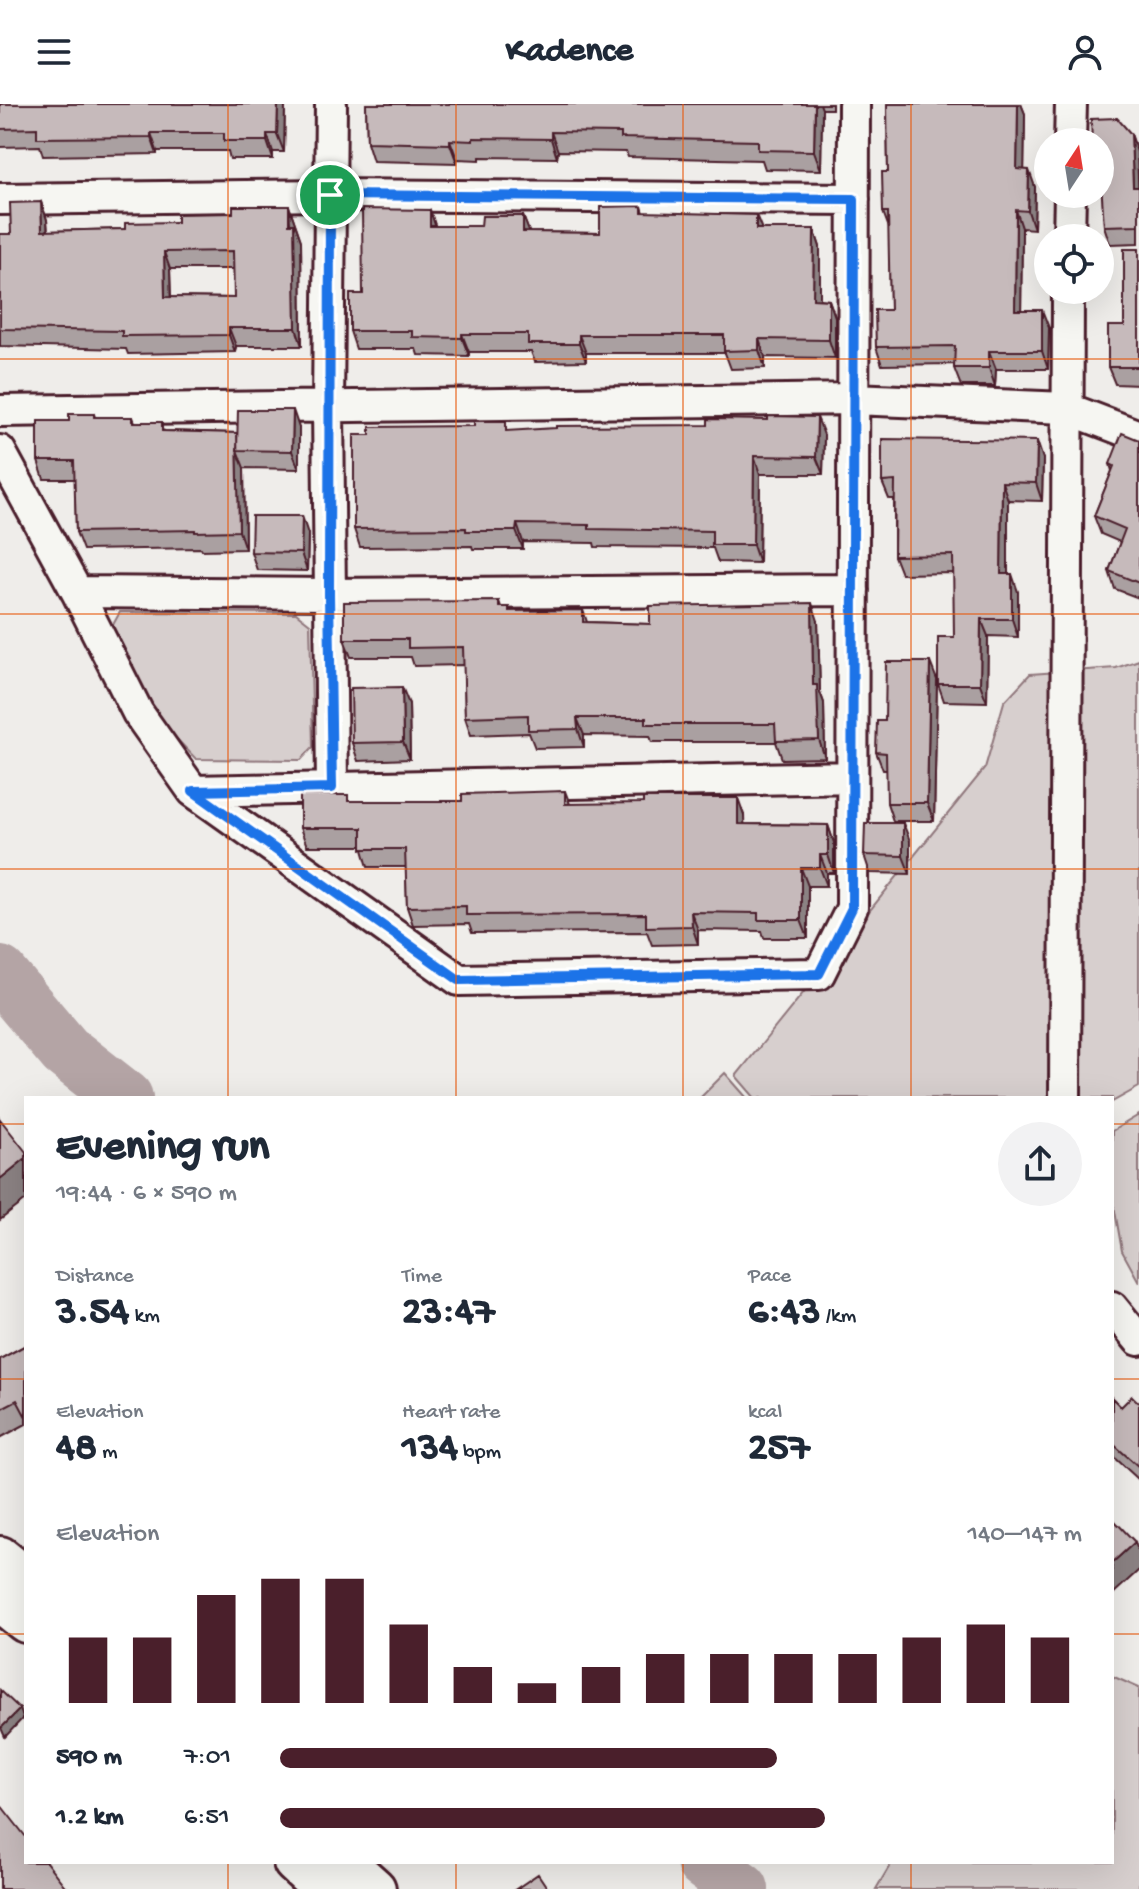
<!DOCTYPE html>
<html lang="en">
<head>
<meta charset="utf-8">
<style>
  :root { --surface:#fff; --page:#f2f2f3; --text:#1f2937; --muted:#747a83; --accent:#4a1f2b }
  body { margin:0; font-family:"Gochi Hand",sans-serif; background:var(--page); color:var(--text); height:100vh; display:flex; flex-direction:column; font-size:30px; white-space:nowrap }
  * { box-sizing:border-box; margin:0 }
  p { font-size:26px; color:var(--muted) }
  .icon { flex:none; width:44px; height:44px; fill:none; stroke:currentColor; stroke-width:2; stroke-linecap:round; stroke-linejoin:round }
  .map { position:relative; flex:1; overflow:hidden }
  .panel { position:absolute; left:24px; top:992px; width:1090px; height:768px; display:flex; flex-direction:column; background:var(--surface); border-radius:0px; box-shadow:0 8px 32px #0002 }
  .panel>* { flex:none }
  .needle { width:52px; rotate:12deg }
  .controls { position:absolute; left:1034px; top:24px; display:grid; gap:16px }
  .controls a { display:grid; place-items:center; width:80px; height:80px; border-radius:50%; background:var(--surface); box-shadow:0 8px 32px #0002; font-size:40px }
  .pin { position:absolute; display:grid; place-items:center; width:68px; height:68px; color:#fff; margin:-34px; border:4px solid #fff; border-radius:50%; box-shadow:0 2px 8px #0007 }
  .round { display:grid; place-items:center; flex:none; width:84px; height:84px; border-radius:42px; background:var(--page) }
  .overview { display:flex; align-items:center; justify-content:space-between; height:136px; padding:0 32px }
  h1 { font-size:44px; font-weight:700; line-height:60px }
  .metrics { display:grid; grid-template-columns:repeat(3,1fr); gap:12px; height:136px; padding:8px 32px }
  .metrics div { display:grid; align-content:center }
  .metrics b { font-size:40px; font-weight:700 }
  .metrics small { font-size:22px; font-weight:400 }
  .metrics p { font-size:22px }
  .chart { height:224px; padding:16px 32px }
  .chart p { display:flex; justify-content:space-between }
  .chart svg { width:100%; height:144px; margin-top:8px; stroke:var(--accent); stroke-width:6 }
  ul { padding:0 32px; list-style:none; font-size:26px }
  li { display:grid; grid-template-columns:128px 96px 1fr; align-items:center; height:60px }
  li i { height:20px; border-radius:10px; background:var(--accent) }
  header { display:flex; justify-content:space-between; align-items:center; height:104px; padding:0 32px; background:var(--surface); font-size:36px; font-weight:700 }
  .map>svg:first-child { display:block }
  .green { fill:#d7cfce; stroke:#90777c; stroke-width:2 }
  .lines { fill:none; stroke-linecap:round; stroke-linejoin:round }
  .river { stroke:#b4a4a5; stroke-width:56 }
  .minor-casing { stroke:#4a1f2b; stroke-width:36 }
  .secondary-casing { stroke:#4a1f2b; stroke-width:48 }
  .minor { stroke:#f6f6f2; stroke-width:30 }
  .secondary { stroke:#f6f6f2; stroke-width:42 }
  .wall { fill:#aaa0a1; stroke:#4a1f2b; stroke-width:2; fill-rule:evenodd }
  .shaded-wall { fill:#8b8283; stroke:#4a1f2b; stroke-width:2 }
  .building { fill:#c6babb; stroke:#4a1f2b; stroke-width:2; fill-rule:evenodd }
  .route-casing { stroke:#fff; stroke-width:16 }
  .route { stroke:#1a73e8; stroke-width:10 }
  .grid { fill:none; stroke:#e8590c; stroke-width:2; stroke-opacity:0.55 }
</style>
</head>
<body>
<header><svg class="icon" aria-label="menu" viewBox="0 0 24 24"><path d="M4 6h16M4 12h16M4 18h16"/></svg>Kadence<svg class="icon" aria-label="person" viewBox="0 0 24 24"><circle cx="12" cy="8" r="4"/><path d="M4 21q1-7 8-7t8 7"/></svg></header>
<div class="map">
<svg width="1139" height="1785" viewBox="0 0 1139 1785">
  <rect width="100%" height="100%" fill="#efedea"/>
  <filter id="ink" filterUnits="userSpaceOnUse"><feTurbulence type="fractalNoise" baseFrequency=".0125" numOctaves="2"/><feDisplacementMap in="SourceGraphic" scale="16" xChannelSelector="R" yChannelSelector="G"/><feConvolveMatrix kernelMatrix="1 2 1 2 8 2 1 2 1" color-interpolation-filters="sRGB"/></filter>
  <g filter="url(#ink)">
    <path class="green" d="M120 508 296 509 310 520 313 643 301 656 196 655 147 604 108 530Z
      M1139 556V983L1112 998V994H755L736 972 985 664 1004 598 1030 570 1116 564Z
      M725 969 747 994H700Z
      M1139 1011V1178L1122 1147 1112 1090V1027Z
      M1112 1572 1139 1584V1785H876L892 1758H1112Z"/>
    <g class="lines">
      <path class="river" d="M0 870 65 947 125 994
        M704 1758 741 1785"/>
      <defs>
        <path id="minor" d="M331 0 328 303 332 684
          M1070 38 1071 0
          M0 95 330 91 854 95
          M1069 134 1070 90
          M0 307 853 295 1066 304 1139 332
          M0 347 77 488 138 609 193 687 459 876 819 870 852 804 854 0
          M77 488 329 490 853 486
          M193 687 852 673
          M1065 994 1068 186
          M1112 1203 1139 1236"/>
        <path id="secondary" d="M0 1454 26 1475
          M0 1496 26 1517
          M295 1758 324 1785
          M344 1758 374 1785"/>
      </defs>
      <use href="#minor" class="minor-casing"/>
      <use href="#secondary" class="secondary-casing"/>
      <use href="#minor" class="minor"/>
      <use href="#secondary" class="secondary"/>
    </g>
    <path class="wall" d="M0 0H285L284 48H273V55H230L228 47H157V50L43 52 40 42 0 43Z
      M366 0H832V5H822L821 66 765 65 762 56 628 53 626 48 558 47 557 54 480 53V56L457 55V59L373 57 367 38Z
      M887 0H1021L1025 10 1024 66 1035 83 1034 125 1022 124 1021 206 1049 224 1048 265H996L995 282H961L954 264V260L882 261 876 243 890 206 889 124 883 108 888 68Z
      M1131 30 1137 48 1139 83V139L1110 140 1104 122 1102 81H1100V38Z
      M41 98 47 116 48 127 125 125 289 102 301 137 302 242H236L235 248 128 250 126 245 0 242V130H11ZM170 165H234V194L171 193Z
      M642 102 644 109 762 125H814L820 143V195L829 196 835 213V254L765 253V264L731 265 725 249H586V257L535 258 531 248H469V252L418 251 416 245H356L350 227 430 106 435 122H481L523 112 529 128 600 129Z
      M1139 145V281L1115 280 1108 263 1124 222Z
      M94 310 95 313H133L135 318 165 327 237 329 299 324V365L244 364 245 445 202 446 201 444 83 446 76 428 75 375H44L38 357 69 317Z
      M509 327 824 331 823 370H760L759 459 718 458 713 444 595 443 594 439 523 438V445H473L472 442 360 443 354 425 370 331Z
      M1139 336V494L1115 485 1109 467 1120 438 1101 430 1094 412 1112 367 1110 360Z
      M1043 355 1042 397 1008 396V470L1018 488V533L988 532 987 598 944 597 938 580 954 533V469L901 470 894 452V395H889L882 378Z
      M308 430 307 467 257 466 251 448Z
      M499 497 501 503 510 507 583 506 587 518 650 520 818 517 820 588 824 599 825 654 782 655 776 638H652L650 632 584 631V643L535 644 529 629 471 631 465 613 464 561 414 562 411 553H351L344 535Z
      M937 576 934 717H893L887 699V666H883L876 648 885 617Z
      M409 600 410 655 358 657 352 639Z
      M565 687 570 700 744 711V720L828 721 834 739V769H827V782H808V834H764L762 827 698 826V840L652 841 647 828 472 829 469 820 413 821 407 803 406 763H368L362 742H307L300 724 350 697H462Z
      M910 737V770L870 769 864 751Z
      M26 1241V1321V1320L0 1334V1255Z
      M1112 1294 1121 1303 1139 1299V1376L1112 1351Z"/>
    <path class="shaded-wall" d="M278 0H285L284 48 277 30Z
      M815 0H820L822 5 821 66 814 47Z
      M1018 0H1021L1025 10 1024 83 1017 65Z
      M551 28 558 47 557 54 551 35Z
      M151 29 157 47V50L151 33Z
      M267 30 273 48V55L267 37Z
      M1131 30 1137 48 1139 100 1133 83Z
      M450 36 457 55V59L450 40Z
      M1029 66 1035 83 1034 125 1028 107Z
      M41 98 47 116 48 144 42 127Z
      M289 102 301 137 302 242 296 224Z
      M430 106 436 124 430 122Z
      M1016 106 1022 124 1021 224 1015 206Z
      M756 111 763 128 756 125Z
      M523 112 530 130 523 128Z
      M814 125 820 143V213L813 195Z
      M164 148 170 165 171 211 165 193Z
      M829 196 835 213V254L829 236Z
      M1042 206 1049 224 1048 265 1042 247Z
      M229 224 236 242 235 248 229 231Z
      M462 230 469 248V252L462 234Z
      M579 231 586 249V257L579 240Z
      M759 235 765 253V264L759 246Z
      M989 247 996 265 995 282 989 264Z
      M293 306 299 324V365L292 347Z
      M817 313 824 331 823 370 816 353Z
      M1037 337 1043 355 1042 397 1036 379Z
      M237 346 244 364 245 445 239 427Z
      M754 352 760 370 759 459 753 441Z
      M1002 378 1008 396V488L1001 470Z
      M302 412 308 430 307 467 301 449Z
      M517 420 523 438V445L516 427Z
      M1012 470 1018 488V533L1012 515Z
      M812 499 818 517 820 588 824 599 825 654 819 636 813 581Z
      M981 515 988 532 987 598 980 580Z
      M930 558 937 576 934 717 927 699Z
      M402 583 409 600 410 655 403 638Z
      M577 614 584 631V643L578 625Z
      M738 694 744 711 745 738 738 720Z
      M903 719 910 737V770L903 752Z
      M828 721 834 739V769L828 751Z
      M820 751 827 769V782L820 764Z
      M801 764 808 782V834L801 816Z
      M691 808 698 826V840L692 822Z
      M26 1054V1096L0 1116V1075Z
      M1135 1438 1139 1450V1466L1112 1491V1459Z
      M20 1605 23 1614 5 1633 1 1624Z"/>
    <path class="building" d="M0 0H278L277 30H267V37H224V29H151V33L37 34V24L0 25Z
      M366 0H815L814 47 758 46V37L621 34V29L551 28V35L473 34V37L450 36V40L367 38Z
      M887 0H1018L1017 65 1029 66 1028 107 1016 106 1015 206H1042V247H989V264H954L955 242 876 243 875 206H890L888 108H883L882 68H888Z
      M1117 14 1131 30 1133 83H1139V121L1104 122 1100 63V38H1092L1091 15Z
      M41 98 42 127 125 125V119L177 118V110L233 109V102H289V120H294L296 224H229V231L122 232V227L0 225V130H11L10 99ZM233 147 234 194 165 193 164 148Z
      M642 102V108L756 111V125H814L813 195 829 196V236L759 235V246L724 247V231H579V240H528V230H462V234L412 233V227H350V190H363L362 105 430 106V122H481L482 112H523V128L600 129V103Z
      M1124 145H1139V263H1108V222H1124Z
      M238 306H293L292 347 237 346Z
      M69 310H94V313H133V318H162V327L237 329 239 427 195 428V426L76 428 74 357H38V317H69Z
      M768 312 817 313 816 353 754 352 753 441H712V427L589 425V421L517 420 516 427H466V424L354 425V331H370V323L474 322V317H506V327L556 324V322L708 321V315L768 316Z
      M1122 329 1139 336V479L1109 467 1125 425 1094 412 1114 362 1110 360Z
      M882 335 1037 337 1036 379 1002 378 1001 470H1012V515H981L980 580H938V533H954L953 451 894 452 895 377 882 378Z
      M252 412H302L301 449 251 448Z
      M499 497V503H509V507L583 506V518L650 520V502L812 499 813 581H817L819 636 776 637 775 620H646V614H577L578 625 528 626V611L465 613 463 543 408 544V535H344V498Z
      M886 558H930L927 699H887L886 649 876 648 877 617H885Z
      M402 583 403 638 352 639 351 584Z
      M565 687V700L643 699V694H738V720L828 721V751H820V764H801V816H758V809L691 808 692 822 646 823V810L466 811V802L407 803 405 745H362V724H300V691H348V697H462V690Z
      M865 719H903V752L864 751Z
      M0 1015 26 1048V1054L0 1075Z
      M26 1241V1313L17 1296 0 1305V1255Z
      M1132 1292 1139 1299V1363L1112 1339V1294L1121 1303Z
      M1112 1414 1135 1438 1112 1459Z
      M0 1586 20 1605 1 1624 0 1623Z
      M0 1700 26 1733V1758H46L67 1785H0Z
      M538 1770 548 1785H516Z"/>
  </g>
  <g class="lines" filter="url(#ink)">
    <defs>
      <path id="route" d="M330 91 854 95 852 804 819 870 459 876 193 687 332 684 329 490Z"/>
    </defs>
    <use href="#route" class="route-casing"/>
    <use href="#route" class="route"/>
  </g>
  <path class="grid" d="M228 0V994M456 0V994M683 0V994M911 0V994M0 255H1139M0 510H1139M0 765H1139M0 1020H26M1112 1020H1139M0 1275H26M1112 1275H1139M0 1530H26M1112 1530H1139M228 1758V1785M456 1758V1785M683 1758V1785M911 1758V1785"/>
</svg>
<div class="controls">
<a><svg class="needle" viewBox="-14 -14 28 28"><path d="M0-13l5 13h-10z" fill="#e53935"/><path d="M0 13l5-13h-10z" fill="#747a83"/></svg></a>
<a><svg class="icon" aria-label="locate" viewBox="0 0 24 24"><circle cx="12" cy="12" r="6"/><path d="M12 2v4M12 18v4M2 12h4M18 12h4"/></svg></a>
</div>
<div class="pin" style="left:330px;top:91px;background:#1e9e55"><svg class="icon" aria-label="arrive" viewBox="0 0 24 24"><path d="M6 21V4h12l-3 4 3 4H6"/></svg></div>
<section class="panel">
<div class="overview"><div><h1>Evening run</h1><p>19:44 · 6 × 590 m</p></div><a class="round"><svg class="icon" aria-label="share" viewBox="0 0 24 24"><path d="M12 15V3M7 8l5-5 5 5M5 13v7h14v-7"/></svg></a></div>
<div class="metrics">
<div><p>Distance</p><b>3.54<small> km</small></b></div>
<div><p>Time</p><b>23:47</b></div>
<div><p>Pace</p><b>6:43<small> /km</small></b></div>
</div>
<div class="metrics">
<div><p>Elevation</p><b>48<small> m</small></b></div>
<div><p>Heart rate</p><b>134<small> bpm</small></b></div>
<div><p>kcal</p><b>257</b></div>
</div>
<div class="chart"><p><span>Elevation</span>140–147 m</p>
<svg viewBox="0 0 160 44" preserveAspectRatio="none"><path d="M5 44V24M15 44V24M25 44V11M35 44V6M45 44V6M55 44V20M65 44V33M75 44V38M85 44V33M95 44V29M105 44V29M115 44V29M125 44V29M135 44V24M145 44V20M155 44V24"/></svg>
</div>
<ul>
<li><b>590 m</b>7:01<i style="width:62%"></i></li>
<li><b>1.2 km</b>6:51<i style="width:68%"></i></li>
</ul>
</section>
</div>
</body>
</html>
